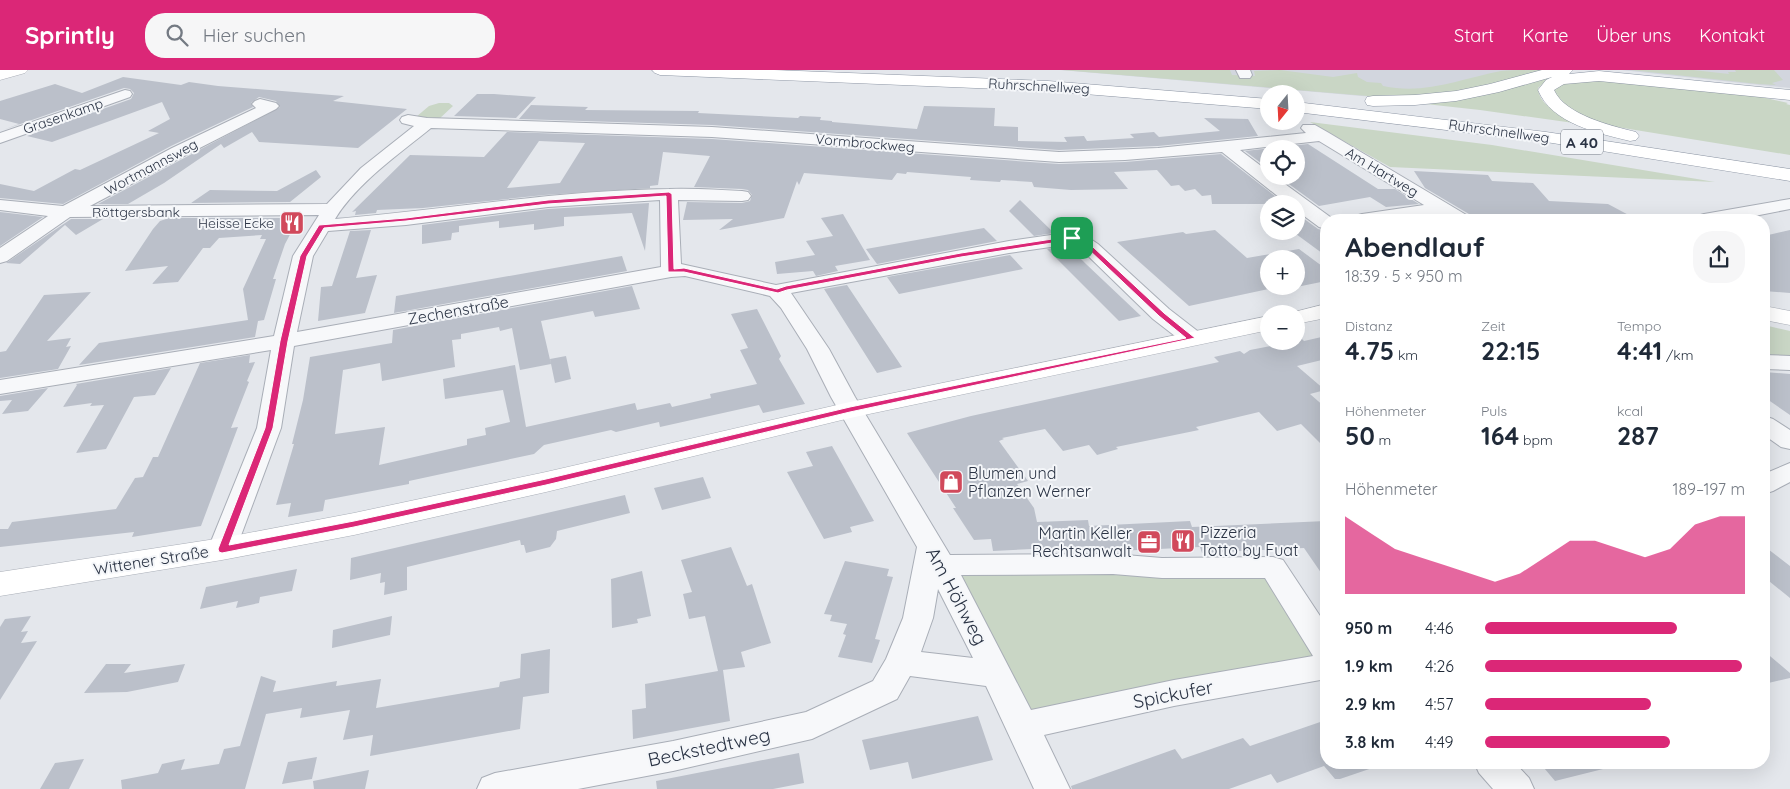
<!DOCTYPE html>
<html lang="de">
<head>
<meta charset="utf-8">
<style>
  :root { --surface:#fff; --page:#f6f6f7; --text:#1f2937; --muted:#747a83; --accent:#db2777 }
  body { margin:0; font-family:Quicksand,sans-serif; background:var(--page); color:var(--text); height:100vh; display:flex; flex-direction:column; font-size:19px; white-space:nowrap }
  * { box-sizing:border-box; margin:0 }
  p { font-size:16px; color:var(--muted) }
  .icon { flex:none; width:28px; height:28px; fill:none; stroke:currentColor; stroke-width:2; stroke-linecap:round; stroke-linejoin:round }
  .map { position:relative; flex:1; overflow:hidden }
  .panel { position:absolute; left:1320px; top:144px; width:450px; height:555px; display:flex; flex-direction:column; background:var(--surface); border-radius:20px; box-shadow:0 5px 20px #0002 }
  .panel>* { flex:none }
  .needle { width:32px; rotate:198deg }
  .buttons { position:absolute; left:1260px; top:15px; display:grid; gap:10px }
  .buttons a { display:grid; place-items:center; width:45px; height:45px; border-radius:50%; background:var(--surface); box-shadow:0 5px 20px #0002; font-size:25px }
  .pin { position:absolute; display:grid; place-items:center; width:42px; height:42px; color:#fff; margin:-21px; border-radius:10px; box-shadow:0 2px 8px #0006 }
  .round { display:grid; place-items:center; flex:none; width:52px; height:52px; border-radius:20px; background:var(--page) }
  .headline { display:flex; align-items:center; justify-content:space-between; height:85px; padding:0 25px }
  h1 { font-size:28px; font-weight:700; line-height:38px }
  .metrics { display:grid; grid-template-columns:repeat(3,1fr); gap:8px; height:85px; padding:5px 25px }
  .metrics div { display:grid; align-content:center }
  .metrics b { font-size:25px; font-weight:700 }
  .metrics small { font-size:14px; font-weight:400 }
  .metrics p { font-size:14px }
  .chart { height:140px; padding:10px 25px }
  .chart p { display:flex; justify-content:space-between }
  .chart svg { width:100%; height:90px; margin-top:5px; fill:var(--accent); opacity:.7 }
  ul { padding:0 25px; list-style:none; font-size:16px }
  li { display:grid; grid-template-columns:80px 60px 1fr; align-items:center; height:38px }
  li i { height:12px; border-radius:6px; background:var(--accent) }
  header { display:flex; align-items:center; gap:30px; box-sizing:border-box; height:70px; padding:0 25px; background:var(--accent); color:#fff }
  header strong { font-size:24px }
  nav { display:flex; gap:28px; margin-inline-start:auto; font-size:18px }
  .search { width:350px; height:45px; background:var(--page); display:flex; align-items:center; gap:12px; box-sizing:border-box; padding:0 18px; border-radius:20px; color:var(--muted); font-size:19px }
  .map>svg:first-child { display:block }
  .built { fill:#d2d6de }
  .green { fill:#c9d6c5 }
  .building { fill:#bbc0ca; fill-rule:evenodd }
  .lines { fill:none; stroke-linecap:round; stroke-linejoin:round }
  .street-casing { stroke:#a9aeb7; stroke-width:2 }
  .secondary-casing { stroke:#a9aeb7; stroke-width:1 }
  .highway-casing { stroke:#8b94a3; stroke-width:1 }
  .street { fill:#f7f8fa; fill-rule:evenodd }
  .secondary { fill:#fff; fill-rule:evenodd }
  .highway { fill:#fff; fill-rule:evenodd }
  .route { fill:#db2777; stroke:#fff; fill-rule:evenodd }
  .labels { text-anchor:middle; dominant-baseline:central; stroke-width:4; stroke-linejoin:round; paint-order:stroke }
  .far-street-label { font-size:14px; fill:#2b3445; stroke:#f4f6f9 }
  .far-poi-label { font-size:14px; fill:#2b3445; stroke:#f4f6f9; text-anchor:end }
  .shield { fill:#f4f6f9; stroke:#676e7b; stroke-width:1 }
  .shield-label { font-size:15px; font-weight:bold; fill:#2b3445 }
  .street-label { font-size:16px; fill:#2b3445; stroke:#f4f6f9 }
  .poi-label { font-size:16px; fill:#2b3445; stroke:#f4f6f9; text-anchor:start }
  .near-street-label { font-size:19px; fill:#2b3445; stroke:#f4f6f9 }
</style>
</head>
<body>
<header>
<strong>Sprintly</strong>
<div class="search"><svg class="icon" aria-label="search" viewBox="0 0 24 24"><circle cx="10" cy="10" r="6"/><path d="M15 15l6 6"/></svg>Hier suchen</div>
<nav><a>Start</a><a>Karte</a><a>Über uns</a><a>Kontakt</a></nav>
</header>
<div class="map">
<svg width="1790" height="719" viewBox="0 0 1790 719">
  <rect width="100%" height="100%" fill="#e4e7ec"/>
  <path class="built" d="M1060 0H1557L1373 27Z
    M1621 0H1790V18L1750 14Z"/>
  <path class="green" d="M1062 0H1230L1232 5 1255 6 1254 1 1280 0 1333 7 1357 3 1358 7 1367 12 1381 13 1383 16C1425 25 1460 9 1501 1 1515 0 1533 0 1548 0L1484 18 1408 27 1368 26Z
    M1631 0H1693L1729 4 1728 2H1736L1735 0H1774L1783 10 1772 13 1776 15 1758 14Z
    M1560 5 1549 9 1538 18C1539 42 1577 49 1595 56L1480 40 1398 31Z
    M1587 9 1757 26 1788 33 1786 34 1790 35V85L1617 57 1592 50 1559 34 1553 21 1561 14Z
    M439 33H449L453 36 438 50 416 47 429 36Z
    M1310 52 1492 75 1715 112 1390 97Z
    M1764 255 1790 261V286L1764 285Z
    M940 495 1273 497 1326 580V596L1021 656Z"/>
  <path class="building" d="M123 7 181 15 189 12 218 16 344 26 333 31 407 39 358 78 259 72 252 62 224 78 221 74 164 113 128 134H98L280 37 276 31 259 27 251 33 253 37 171 76 63 134 0 128V114L34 121 75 99 80 100 159 63 148 61 170 49 162 32 52 72 27 66 131 29 134 23 130 19 124 18 3 60 19 54 0 49V31L55 14 82 23Z
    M477 24H494L536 27 516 48 454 46Z
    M531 35 588 37 585 40 699 41 698 43 798 48 800 46 821 47 820 50 832 51V52L917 59 924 36 995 38 994 56 1018 57V71L1067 72 1064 67 1084 66 1087 71 1134 68 1130 64 1154 62 1159 67 1220 61 1204 48 1248 49 1258 66 1158 76 1059 80 712 55 519 49Z
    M507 62 712 69 1059 94 1125 92 1221 84 1285 134H1269V136L1266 134H1212L1211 125 1202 126 1195 119 1185 121 1179 115 1171 116 1157 100 1114 102 1128 119 1071 120 1034 117 1032 112 1001 110 1000 112 970 110 971 107 907 102 906 104 897 103 892 110 804 103 799 115 797 111 784 148 719 160 733 149 683 150 687 132 742 133 750 131 752 125 748 120 742 119 694 117 710 86 663 82 658 115 650 116V118L544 125 423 138 377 140 376 143 355 145 356 141 352 142 410 85 484 87ZM539 71 585 73 560 113 507 118Z
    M1308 74 1378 119H1395L1419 134 1386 137 1370 127 1319 136 1278 106H1296V79H1269V99L1245 81Z
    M316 100 321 107 290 132 191 133 210 120 277 121Z
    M1414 101 1488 105 1492 111 1533 113 1549 131 1608 134 1638 150H1472L1469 144 1425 118Z
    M1020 130 1054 163 1034 166 1009 141Z
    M649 133 645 181 632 143 564 147V156L534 160V154L499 158V151L459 156V162L452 163 451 170 422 174V155L548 139Z
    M0 142 43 147 0 176Z
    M1296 143 1318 159 1326 161V186L1296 164Z
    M843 144 870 190 835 196 838 201 816 206 813 201 777 204 775 192 815 185 806 171 833 166 821 148Z
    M169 148H285L293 159 285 174 273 209H276L264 250 258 251 255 267 79 295 99 273 248 250 243 219 266 169H260L262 165 219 168 210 178H203L178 212 152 214 168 196 125 201 153 159 160 151Z
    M71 149H103L76 165 65 155 20 194 6 193Z
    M984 158 997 171 877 194 866 179Z
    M371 160 356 208 377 205 365 243 318 251 321 217 332 216 350 161Z
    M1215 160 1247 188 1299 179 1326 199V211L1277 221 1273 218 1189 236 1117 172 1183 162 1186 164ZM1269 189H1296V216H1269Z
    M1790 160V223L1764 221V166Z
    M1068 176 1086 194 1141 246 1119 251 1047 179Z
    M1010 185 1023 199 899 224 887 207Z
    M622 186 627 201 394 243 396 226Z
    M847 215 865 242 902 297 877 303 824 219Z
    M632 216 640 239 595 247 593 241 541 251 551 294 520 300 512 258 500 261 499 257 461 264V269L452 270 455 297 382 311 380 293 343 300 335 364 385 357 379 395 467 375V369L486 365 485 358 510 352 503 320 445 329 443 309 515 295 526 357 635 333 637 340 670 333 672 337 711 328 710 324 757 314 740 280 748 278 731 244 757 239 781 286 779 289 805 334 763 343 759 335 660 357 659 352 616 362 611 360 544 375 534 384 409 411V414L325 430 323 441 288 447 291 433 276 435 294 374H292L303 330 310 287 392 273 393 260Z
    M91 222 47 271 71 268 66 277 71 276 58 299 0 308V282L6 281 44 225Z
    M1326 266V289L1297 296 1325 320 1310 324 1326 338V379L1301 354 1277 361 1259 342 1196 357 1199 360 1116 377 1118 379 1097 385 1089 375 1063 381 1045 359 1002 368 1004 369 999 371 1028 411 1017 414 1034 438 1037 452 1088 450 1089 456 1190 451 1192 457 1326 451V510L1304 478 1202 483 1200 477 1097 482 1095 476 993 481 991 469 974 470 953 438H956L907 363 971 346 1219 292 1214 287 1240 281 1244 284 1250 280 1296 271 1301 268 1304 271Z
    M250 285 249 293 255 292 247 311 249 312 231 358 238 357 201 456 132 467 134 462 0 477V459H8L12 452 116 439 135 408 143 407 153 387H158L200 293Z
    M566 286 571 309 555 313 550 289Z
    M171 298 155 325 134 327 106 379 76 383 104 335 90 336 92 333 63 337 77 315 76 314Z
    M1764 302 1790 304V345L1764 327Z
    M48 318 28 341 2 344 12 330 0 331V326Z
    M832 376 874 451 850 457 852 462 824 469 787 402 813 396 806 382Z
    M703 407 711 428 662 440 654 418Z
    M625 425 630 443 557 461 556 469 550 477 526 483 524 475H521L520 470 407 497V520L384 525 385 512 380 513 381 503 350 510 351 488Z
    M1764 476 1790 496V528L1764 507Z
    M731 477 747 516 752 514 771 573 741 582 745 597 723 600 730 651 633 669 632 640 646 638 645 614 718 601 705 546 689 549 683 524 692 522 681 490Z
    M845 491 889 499 887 506 893 507 875 569 880 570 872 593 838 587 846 565 843 564 847 554 830 551 832 545 824 544Z
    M297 499 292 521 260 527 259 533 236 538 238 531 200 539 206 517Z
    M642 501 651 546 637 549 638 553 612 558 611 509Z
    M31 546 21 562 28 561 21 573 37 571 0 630V557L5 549Z
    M392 546 390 565 332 578 333 560Z
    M550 579 549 623 523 627 520 659 370 686 373 665 343 670 350 640 300 648 302 638 266 644 245 719H122L121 710 158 703 162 694 185 689 181 700 219 694 224 679 240 676 261 606 276 611 273 622 337 611 336 616 381 609 376 638 499 617 500 612 520 608 521 584Z
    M1764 581 1790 603V608L1764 614Z
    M106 594H131L124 603 185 594 178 612 127 622 84 623Z
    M978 646 993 690 912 709 908 692 870 700 862 670Z
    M1326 650V692H1381V695L1340 709H1335L1324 696 1277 713 1271 704 1229 719H1072L1071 716 1175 679 1182 689 1243 668 1250 676Z
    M799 683 804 713 773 719H657L656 711Z
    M317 687 312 709 282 714 288 692Z
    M84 689 69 719H40L55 693Z
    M1539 692H1603V699L1555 711Z
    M369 700 365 719H314L313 711Z"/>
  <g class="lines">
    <defs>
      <path id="street" d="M1236 0H1250L1252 5 1250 8H1240Z
        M125 20 130 21 132 24 130 27 0 73V63Z
        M260 29 276 33 279 36 276 39 184 86 90 136 327 134 361 98 414 56 402 53 400 50 402 47 408 45 427 48 712 57 1059 82 1158 78 1306 63 1301 58 1303 55H1315L1329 63 1448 134 1468 146 1470 150H1448L1438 144 1399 150H1353L1355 146 1362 144 1424 135 1319 71 1240 80 1269 102V106H1274L1333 149 1326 150V159L1319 157 1296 140V134H1288L1280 128 1222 82 1125 90 1059 92 712 67 431 58C399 84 357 113 335 149 446 140 558 120 669 119 694 118 718 120 742 121L748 122 751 126 748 130 742 131 678 130 681 194 776 215 1009 171 1072 162 1086 166 1098 174 1169 239 1200 263 1203 268 1200 273 1192 275 1184 273 1153 249 1084 182 1071 174 1009 183 791 223 829 279 855 327 950 485 1113 484 1162 488 1273 487 1283 490 1326 555V609L1174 636 1044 665 1070 719H1034L986 616 910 606 897 629 812 669 673 701 578 719H477L482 708 495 703 673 671 806 642 873 611 886 589 903 548 917 477 831 327 807 279 781 238 770 226 685 206 671 207 294 276 281 358 236 479 232 486 222 489 212 486 208 479 257 358 271 280 0 324V310L274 266 293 186 319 145 70 147 7 191 0 193V178L48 146 0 140V130L63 136 172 78 256 38 252 34 255 31ZM660 130 661 197 297 262 313 186 328 161 406 155 548 137ZM1113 504 1162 508H1265L1313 586 1174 610 1031 640 961 505ZM938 519 973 588 921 582 933 548Z
        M1790 129V139L1734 150H1695L1697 146 1704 144Z
        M1764 285 1790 286V300L1764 299Z
        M1764 346 1773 349 1790 360V379L1781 377 1764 365Z
        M1790 393V412L1773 421 1764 424V404Z
        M1474 692H1514L1529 708 1534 719H1493L1479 703Z"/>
      <path id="secondary" d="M0 0H28L25 3 0 10Z
        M1326 234V248L1296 254V244H1286Z
        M1764 236 1790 241V255L1764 250Z
        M1269 246V260L850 348 546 422 354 465 222 490 0 526V502L222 468 354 443 546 402 850 332Z"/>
      <path id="highway" d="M652 0H774L1048 11 1269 29V39L1048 21 660 5 655 3Z
        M1542 0H1573L1569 4 1599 1 1790 20V30L1599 11 1564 14 1554 20C1565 45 1612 56 1636 62L1639 66 1636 70 1630 71C1598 63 1552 54 1538 20L1546 10 1552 7 1499 22 1456 31 1415 35 1373 36 1367 35 1365 31 1367 27 1373 26 1415 25 1456 21 1490 14Z
        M1296 32 1546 62 1790 99V111L1546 72 1296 42Z"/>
    </defs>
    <use href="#street" class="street-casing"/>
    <use href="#secondary" class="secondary-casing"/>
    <use href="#highway" class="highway-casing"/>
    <use href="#street" class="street"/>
    <use href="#secondary" class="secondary"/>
    <use href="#highway" class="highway"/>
  </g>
  <path class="route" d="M669 122 672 124 674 199 684 198 777 219 786 216 961 183 1072 166 1081 168 1093 177 1164 243 1195 268 850 342 546 415 354 457 222 483 219 482 218 479 265 358 280 271 300 186 319 155 406 148 548 130ZM666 126 668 202H684L778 223 787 220 961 187 1072 170 1088 179 1159 246 1186 268 850 337 546 409 354 451 229 475 273 358 288 271 307 186 324 158 406 151 548 134Z"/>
  <defs>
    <symbol id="restaurant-square" viewBox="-11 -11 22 22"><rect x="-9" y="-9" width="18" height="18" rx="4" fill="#d1495b" stroke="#f4f6f9"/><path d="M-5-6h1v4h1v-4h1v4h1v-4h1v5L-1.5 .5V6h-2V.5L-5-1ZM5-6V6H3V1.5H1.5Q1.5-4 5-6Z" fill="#fff"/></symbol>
    <symbol id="shop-square" viewBox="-11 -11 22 22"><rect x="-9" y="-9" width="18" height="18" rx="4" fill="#d1495b" stroke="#f4f6f9"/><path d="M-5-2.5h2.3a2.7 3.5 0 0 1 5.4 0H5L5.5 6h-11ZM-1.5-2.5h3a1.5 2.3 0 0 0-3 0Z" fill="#fff"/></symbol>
    <symbol id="office-square" viewBox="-11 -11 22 22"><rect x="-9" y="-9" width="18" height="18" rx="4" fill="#d1495b" stroke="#f4f6f9"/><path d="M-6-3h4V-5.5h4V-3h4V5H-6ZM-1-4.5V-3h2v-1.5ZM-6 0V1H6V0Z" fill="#fff"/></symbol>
  </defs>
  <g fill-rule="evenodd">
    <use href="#restaurant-square" x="278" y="139" width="28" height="28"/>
    <use href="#shop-square" x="937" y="398" width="28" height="28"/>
    <use href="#restaurant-square" x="1169" y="457" width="28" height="28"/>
    <use href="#office-square" x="1135" y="458" width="28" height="28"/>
  </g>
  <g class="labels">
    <g class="far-street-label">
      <text transform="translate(1039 16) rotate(3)">Ruhrschnellweg</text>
      <text transform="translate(63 46) rotate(-19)">Grasenkamp</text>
      <text transform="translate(1499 61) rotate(8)">Ruhrschnellweg</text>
      <text transform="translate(865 73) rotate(5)">Vormbrockweg</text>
      <text transform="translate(151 97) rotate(-28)">Wortmannsweg</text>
      <text transform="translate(1382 102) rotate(31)">Am Hartweg</text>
      <text x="136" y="142">Röttgersbank</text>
    </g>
    <g class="far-poi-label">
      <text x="274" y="153">Heisse Ecke</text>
    </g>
    <rect class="shield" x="1561" y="59.5" width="42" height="25" rx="4"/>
    <g class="shield-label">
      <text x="1582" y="72">A 40</text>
    </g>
    <g class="street-label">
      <text transform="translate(458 240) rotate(-10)">Zechenstraße</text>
      <text transform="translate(151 490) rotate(-9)">Wittener Straße</text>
    </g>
    <g class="poi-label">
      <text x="968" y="403">Blumen und<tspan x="968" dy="18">Pflanzen Werner</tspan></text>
      <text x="1200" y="462">Pizzeria<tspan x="1200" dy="18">Totto by Fuat</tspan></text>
      <text x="1132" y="463" text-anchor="end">Martin Keller<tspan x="1132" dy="18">Rechtsanwalt</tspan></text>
    </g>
    <g class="near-street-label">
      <text transform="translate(957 526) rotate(62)">Am Höhweg</text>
      <text transform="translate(1173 624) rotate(-11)">Spickufer</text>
      <text transform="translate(709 677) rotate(-12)">Beckstedtweg</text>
    </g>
  </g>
</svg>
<div class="buttons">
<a><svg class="needle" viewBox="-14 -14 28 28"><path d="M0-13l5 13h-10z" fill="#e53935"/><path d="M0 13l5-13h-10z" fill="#747a83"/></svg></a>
<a><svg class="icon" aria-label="locate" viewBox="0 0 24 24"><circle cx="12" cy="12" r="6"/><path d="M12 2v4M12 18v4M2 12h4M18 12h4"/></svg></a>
<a><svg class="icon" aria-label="layers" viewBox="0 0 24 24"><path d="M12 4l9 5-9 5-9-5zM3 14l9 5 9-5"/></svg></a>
<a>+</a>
<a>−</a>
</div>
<div class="pin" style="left:1072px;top:168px;background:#1e9e55"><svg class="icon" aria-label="arrive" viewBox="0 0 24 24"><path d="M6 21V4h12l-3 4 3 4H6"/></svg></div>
<section class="panel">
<div class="headline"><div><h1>Abendlauf</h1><p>18:39 · 5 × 950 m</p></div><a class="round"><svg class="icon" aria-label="share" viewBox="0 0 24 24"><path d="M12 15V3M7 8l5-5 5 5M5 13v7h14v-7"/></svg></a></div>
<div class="metrics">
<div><p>Distanz</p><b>4.75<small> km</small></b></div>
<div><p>Zeit</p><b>22:15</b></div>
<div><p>Tempo</p><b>4:41<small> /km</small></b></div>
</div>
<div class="metrics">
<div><p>Höhenmeter</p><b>50<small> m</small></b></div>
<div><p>Puls</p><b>164<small> bpm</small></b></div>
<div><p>kcal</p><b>287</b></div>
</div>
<div class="chart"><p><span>Höhenmeter</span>189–197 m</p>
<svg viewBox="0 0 160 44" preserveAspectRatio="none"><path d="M0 44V6L10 14L20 22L30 26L40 30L50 34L60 38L70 34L80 26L90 18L100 18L110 22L120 26L130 22L140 10L150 6L160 6V44z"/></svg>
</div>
<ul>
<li><b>950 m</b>4:46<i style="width:74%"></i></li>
<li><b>1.9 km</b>4:26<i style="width:99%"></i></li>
<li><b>2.9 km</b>4:57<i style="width:64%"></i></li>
<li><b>3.8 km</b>4:49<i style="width:71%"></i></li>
</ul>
</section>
</div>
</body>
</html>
